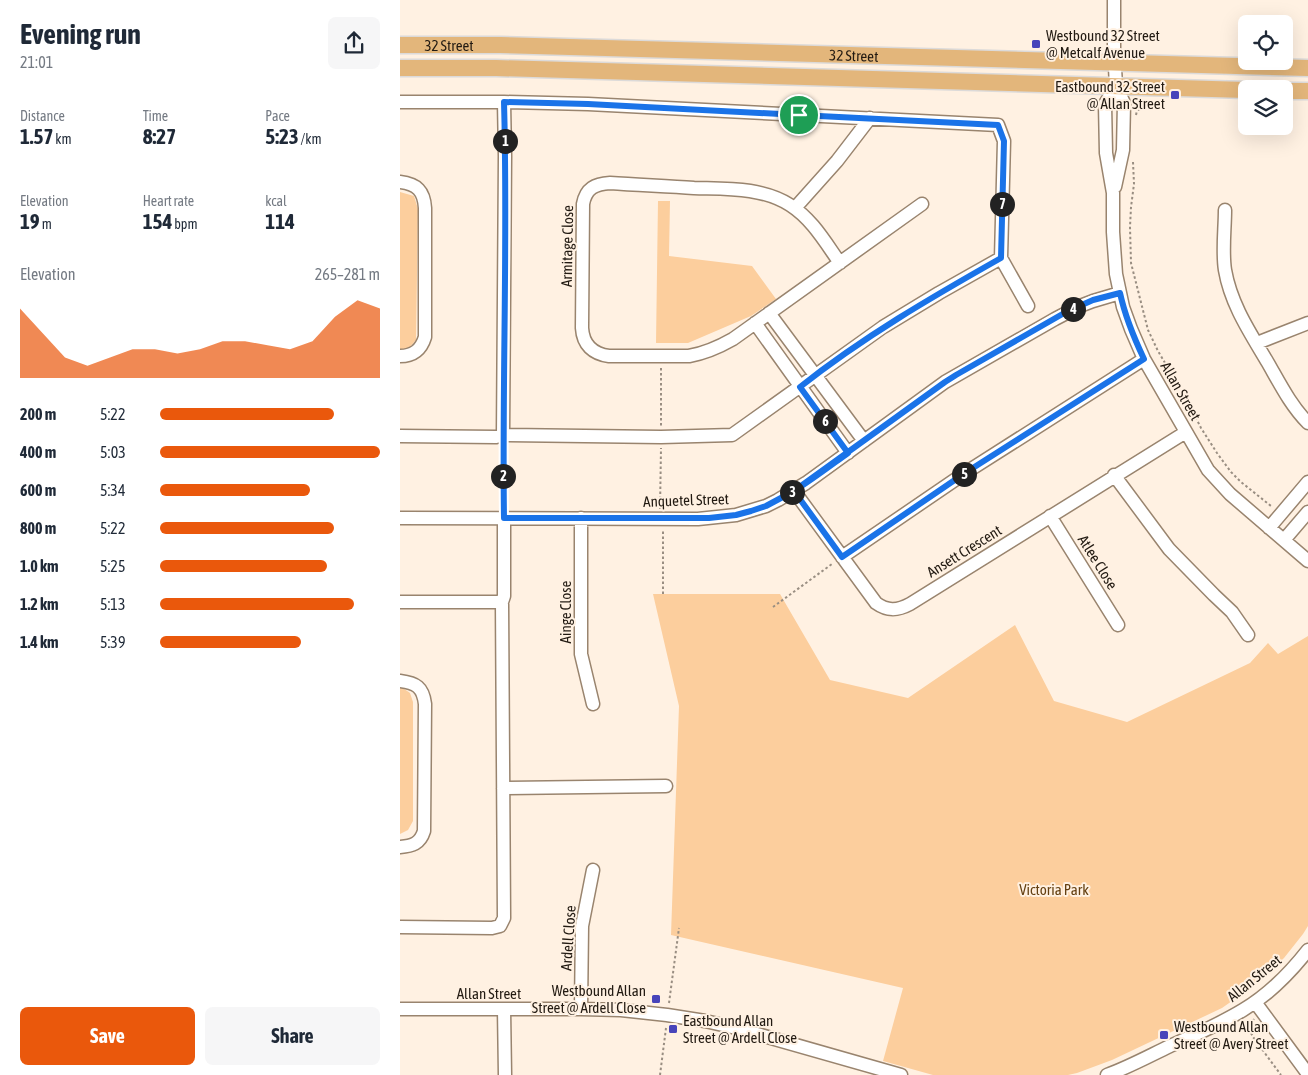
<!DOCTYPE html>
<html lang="en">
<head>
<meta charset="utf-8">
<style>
  :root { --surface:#fff; --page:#f6f6f7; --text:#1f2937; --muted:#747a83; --accent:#ea580c }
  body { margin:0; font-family:"Asap Condensed",sans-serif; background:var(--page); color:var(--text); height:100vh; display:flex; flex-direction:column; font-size:19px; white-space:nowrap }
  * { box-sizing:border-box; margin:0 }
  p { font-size:16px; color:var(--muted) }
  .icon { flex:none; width:28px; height:28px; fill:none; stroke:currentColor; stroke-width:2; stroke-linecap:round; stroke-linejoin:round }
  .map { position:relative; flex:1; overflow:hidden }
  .sheet { display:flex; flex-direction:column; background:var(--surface); width:400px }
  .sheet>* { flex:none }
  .fabs { position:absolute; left:838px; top:15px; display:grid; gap:10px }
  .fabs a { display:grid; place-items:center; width:55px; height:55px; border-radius:8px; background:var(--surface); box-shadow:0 5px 20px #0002; font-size:25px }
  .pin { position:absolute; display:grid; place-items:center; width:42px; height:42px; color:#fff; margin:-21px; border:2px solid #fff; border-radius:50%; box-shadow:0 1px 5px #0007 }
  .km { position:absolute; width:25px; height:25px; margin:-12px; border-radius:50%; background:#222; color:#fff; font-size:14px; line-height:25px; text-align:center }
  .round { display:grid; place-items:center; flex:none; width:52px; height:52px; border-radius:8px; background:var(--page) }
  .head { display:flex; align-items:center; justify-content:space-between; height:85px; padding:0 20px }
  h1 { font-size:28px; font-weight:700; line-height:38px }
  .figures { display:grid; grid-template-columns:repeat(3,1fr); gap:8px; height:85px; padding:5px 20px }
  .figures div { display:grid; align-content:center }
  .figures b { font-size:21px; font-weight:700 }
  .figures small { font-size:14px; font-weight:400 }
  .figures p { font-size:14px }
  .chart { height:140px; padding:10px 20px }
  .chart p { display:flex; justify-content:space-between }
  .chart svg { width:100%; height:90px; margin-top:5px; fill:var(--accent); opacity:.7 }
  .primary-button { display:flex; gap:10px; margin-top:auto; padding:10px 20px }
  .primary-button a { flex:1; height:58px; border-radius:8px; background:var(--accent); color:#fff; font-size:20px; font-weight:700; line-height:58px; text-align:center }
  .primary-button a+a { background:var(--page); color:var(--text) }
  ul { padding:0 20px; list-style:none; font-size:16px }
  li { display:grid; grid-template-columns:80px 60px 1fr; align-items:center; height:38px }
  li i { height:12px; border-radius:6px; background:var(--accent) }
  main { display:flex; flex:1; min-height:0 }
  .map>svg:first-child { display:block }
  .green { fill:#fcce9d }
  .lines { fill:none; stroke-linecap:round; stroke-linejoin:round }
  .minor-casing { stroke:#99846e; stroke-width:15 }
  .major-casing { stroke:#dcdad9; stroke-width:19 }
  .path { stroke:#998e82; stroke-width:2; stroke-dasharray:2.5 2.5; stroke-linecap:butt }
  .minor { stroke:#fff; stroke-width:12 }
  .major { stroke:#e3b67b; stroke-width:16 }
  .route-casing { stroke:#fff; stroke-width:10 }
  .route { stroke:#1a73e8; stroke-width:6 }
  .poi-dot { fill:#4744ba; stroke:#fff1e2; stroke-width:2 }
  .labels { text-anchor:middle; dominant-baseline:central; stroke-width:4; stroke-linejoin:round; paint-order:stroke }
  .poi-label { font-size:15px; fill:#221a12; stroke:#fff1e2; text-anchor:start }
  .street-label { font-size:15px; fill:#221a12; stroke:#fff1e2 }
  .park-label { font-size:15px; fill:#654011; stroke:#fff1e2 }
</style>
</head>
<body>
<main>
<section class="sheet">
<div class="head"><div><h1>Evening run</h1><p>21:01</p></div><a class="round"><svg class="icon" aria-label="share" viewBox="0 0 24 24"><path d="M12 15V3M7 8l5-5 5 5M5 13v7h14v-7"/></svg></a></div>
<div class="figures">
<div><p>Distance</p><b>1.57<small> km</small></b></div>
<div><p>Time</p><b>8:27</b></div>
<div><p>Pace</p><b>5:23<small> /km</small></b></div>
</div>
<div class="figures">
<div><p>Elevation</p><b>19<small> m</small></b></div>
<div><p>Heart rate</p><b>154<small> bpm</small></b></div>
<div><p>kcal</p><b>114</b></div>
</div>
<div class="chart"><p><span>Elevation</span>265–281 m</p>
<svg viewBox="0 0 160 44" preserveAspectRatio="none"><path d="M0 44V10L10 22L20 34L30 38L40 34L50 30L60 30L70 32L80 30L90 26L100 26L110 28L120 30L130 26L140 14L150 6L160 10V44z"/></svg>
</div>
<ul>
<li><b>200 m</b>5:22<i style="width:79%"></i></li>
<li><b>400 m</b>5:03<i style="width:100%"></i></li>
<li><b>600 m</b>5:34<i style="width:68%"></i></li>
<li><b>800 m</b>5:22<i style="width:79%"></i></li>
<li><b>1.0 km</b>5:25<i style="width:76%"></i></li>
<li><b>1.2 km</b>5:13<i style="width:88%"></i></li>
<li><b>1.4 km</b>5:39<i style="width:64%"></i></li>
</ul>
<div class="primary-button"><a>Save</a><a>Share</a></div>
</section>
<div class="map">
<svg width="908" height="1075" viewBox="0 0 908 1075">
  <rect width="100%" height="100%" fill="#fff1e2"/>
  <path class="green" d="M0 192 14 196 18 209 16 340 9 348 0 350Z
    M258 201H270L269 256 352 266 376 299 351 316 288 343H256Z
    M253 594H380L430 680 508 698 615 625 654 701 727 722 850 663 868 643 878 654 908 636V926L903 934 884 958 859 982 822 1008 712 1060 677 1073 668 1075H533L483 1061 503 988 271 935 279 706Z
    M0 686 10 693 13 702V821L8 830 0 834Z"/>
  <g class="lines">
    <defs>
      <path id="minor" d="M714 0V50L716 86 724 103 723 150 715 187
        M716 86 705 104 706 153 713 193V232L716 274 723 307 731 329 744 359 808 470 830 494 908 561
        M0 102H104L188 104 598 125 604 141 601 258 539 293 483 327 332 435 261 437 103 435 96 437 0 436
        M0 182C17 184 24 191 25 208V337C21 350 13 356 0 356
        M395 208 437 161 470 118
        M825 210C825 229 822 251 825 270 831 305 851 334 868 363 880 384 891 406 908 423
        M601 258 628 306
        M440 263C425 242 412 219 390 205 362 187 326 189 294 188 266 186 238 185 210 183 195 184 186 188 183 204L182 328C183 345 193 354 209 356H289C306 353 319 347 333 339L522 204
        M369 313 464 441
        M355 323 448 453
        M857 343 908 323
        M103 435 105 156 104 102
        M714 475 769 549 814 595 832 612 848 635
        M394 491 476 603C487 611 497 611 510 604L786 432
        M650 516 718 625
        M0 518 298 519 336 515 366 506 378 500 406 483 545 382 655 319 680 306 693 301 720 293
        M181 518V654L193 704
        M869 528 908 482
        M884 540 908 512
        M442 557 565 473 744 359
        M0 602H102
        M0 681C16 683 23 687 25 704L24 831C20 844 12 846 0 847
        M103 788 266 786
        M0 927 92 928 100 926 104 918 102 602 104 596V518
        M855 1002 908 1074
        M0 1009H181L221 1010 267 1015 305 1021 336 1028 501 1075
        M104 1009 105 1075
        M181 1009 182 926 193 870
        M707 1075C729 1067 749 1056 770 1046 795 1035 820 1024 843 1010 868 995 890 973 908 950"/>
      <g id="major">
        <path id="s1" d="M0 45H100L908 68"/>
        <path d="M0 68H96L846 90"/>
        <path d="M884 91H908"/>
      </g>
    </defs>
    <use href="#minor" class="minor-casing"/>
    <use href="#major" class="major-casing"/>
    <path class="path" d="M738 110 744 108 751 102
      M736 115 738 106 737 101
      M733 162 734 184 731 207 730 227 731 263 748 330 758 351 788 402 801 428 817 453 831 472 841 482 871 506
      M261 368V426
      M103 448 104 506
      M260 509 261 448
      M263 594V531
      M373 607 432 564
      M269 1003 279 928
      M854 1019 851 1023V1033L853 1037 881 1075
      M260 1075 266 1028"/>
    <use href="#minor" class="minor"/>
    <use href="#major" class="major"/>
  </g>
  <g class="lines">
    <defs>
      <path id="route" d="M399 115 188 104 104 102C108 240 102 379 104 518H309L336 515 351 511 366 506 394 491 545 382 556 375 666 312 693 300 720 293C725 316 734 338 744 359L565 473 442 557 394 491C413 479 430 466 448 453L400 387C463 337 532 297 601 258L604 141 598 125 399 115"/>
    </defs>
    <use href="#route" class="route-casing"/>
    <use href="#route" class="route"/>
  </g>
  <g class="poi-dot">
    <rect x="631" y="39" width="10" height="10" rx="2.5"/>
    <rect x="770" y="90" width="10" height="10" rx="2.5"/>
    <rect x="251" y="994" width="10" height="10" rx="2.5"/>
    <rect x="268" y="1024" width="10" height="10" rx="2.5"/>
    <rect x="759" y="1030" width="10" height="10" rx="2.5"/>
  </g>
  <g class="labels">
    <g class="poi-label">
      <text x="646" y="35">Westbound 32 Street<tspan x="646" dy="17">@ Metcalf Avenue</tspan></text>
      <text x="765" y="86" text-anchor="end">Eastbound 32 Street<tspan x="765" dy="17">@ Allan Street</tspan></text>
      <text x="246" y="990" text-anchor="end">Westbound Allan<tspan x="246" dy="17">Street @ Ardell Close</tspan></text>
      <text x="283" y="1020">Eastbound Allan<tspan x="283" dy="17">Street @ Ardell Close</tspan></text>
      <text x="774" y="1026">Westbound Allan<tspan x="774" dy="17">Street @ Avery Street</tspan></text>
    </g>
    <g class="street-label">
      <text stroke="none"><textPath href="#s1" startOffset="49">32 Street</textPath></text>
      <text stroke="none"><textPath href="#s1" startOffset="454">32 Street</textPath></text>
      <text transform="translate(167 246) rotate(-89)">Armitage Close</text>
      <text transform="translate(781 391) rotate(60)">Allan Street</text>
      <text transform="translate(286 500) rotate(-2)">Anquetel Street</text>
      <text transform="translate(564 551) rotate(-32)">Ansett Crescent</text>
      <text transform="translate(698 562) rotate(58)">Atlee Close</text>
      <text transform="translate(165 612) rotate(-90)">Ainge Close</text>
      <text transform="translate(168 938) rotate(-86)">Ardell Close</text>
      <text transform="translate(854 978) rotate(-39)">Allan Street</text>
      <text x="89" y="993">Allan Street</text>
    </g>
    <g class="park-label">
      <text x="654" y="889">Victoria Park</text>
    </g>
  </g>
</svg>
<div class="fabs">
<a><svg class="icon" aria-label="locate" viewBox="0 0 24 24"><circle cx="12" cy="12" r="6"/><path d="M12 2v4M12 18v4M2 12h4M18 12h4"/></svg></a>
<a><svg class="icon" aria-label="layers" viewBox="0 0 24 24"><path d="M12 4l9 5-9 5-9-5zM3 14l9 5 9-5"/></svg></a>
</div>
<div class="pin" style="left:399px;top:115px;background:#1e9e55"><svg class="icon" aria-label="arrive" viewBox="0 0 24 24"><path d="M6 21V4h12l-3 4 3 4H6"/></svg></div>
<b class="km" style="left:105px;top:141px">1</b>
<b class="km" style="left:103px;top:476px">2</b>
<b class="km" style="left:392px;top:492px">3</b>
<b class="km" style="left:673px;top:309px">4</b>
<b class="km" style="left:564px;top:474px">5</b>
<b class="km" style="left:425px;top:421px">6</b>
<b class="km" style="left:602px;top:204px">7</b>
</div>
</main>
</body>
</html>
